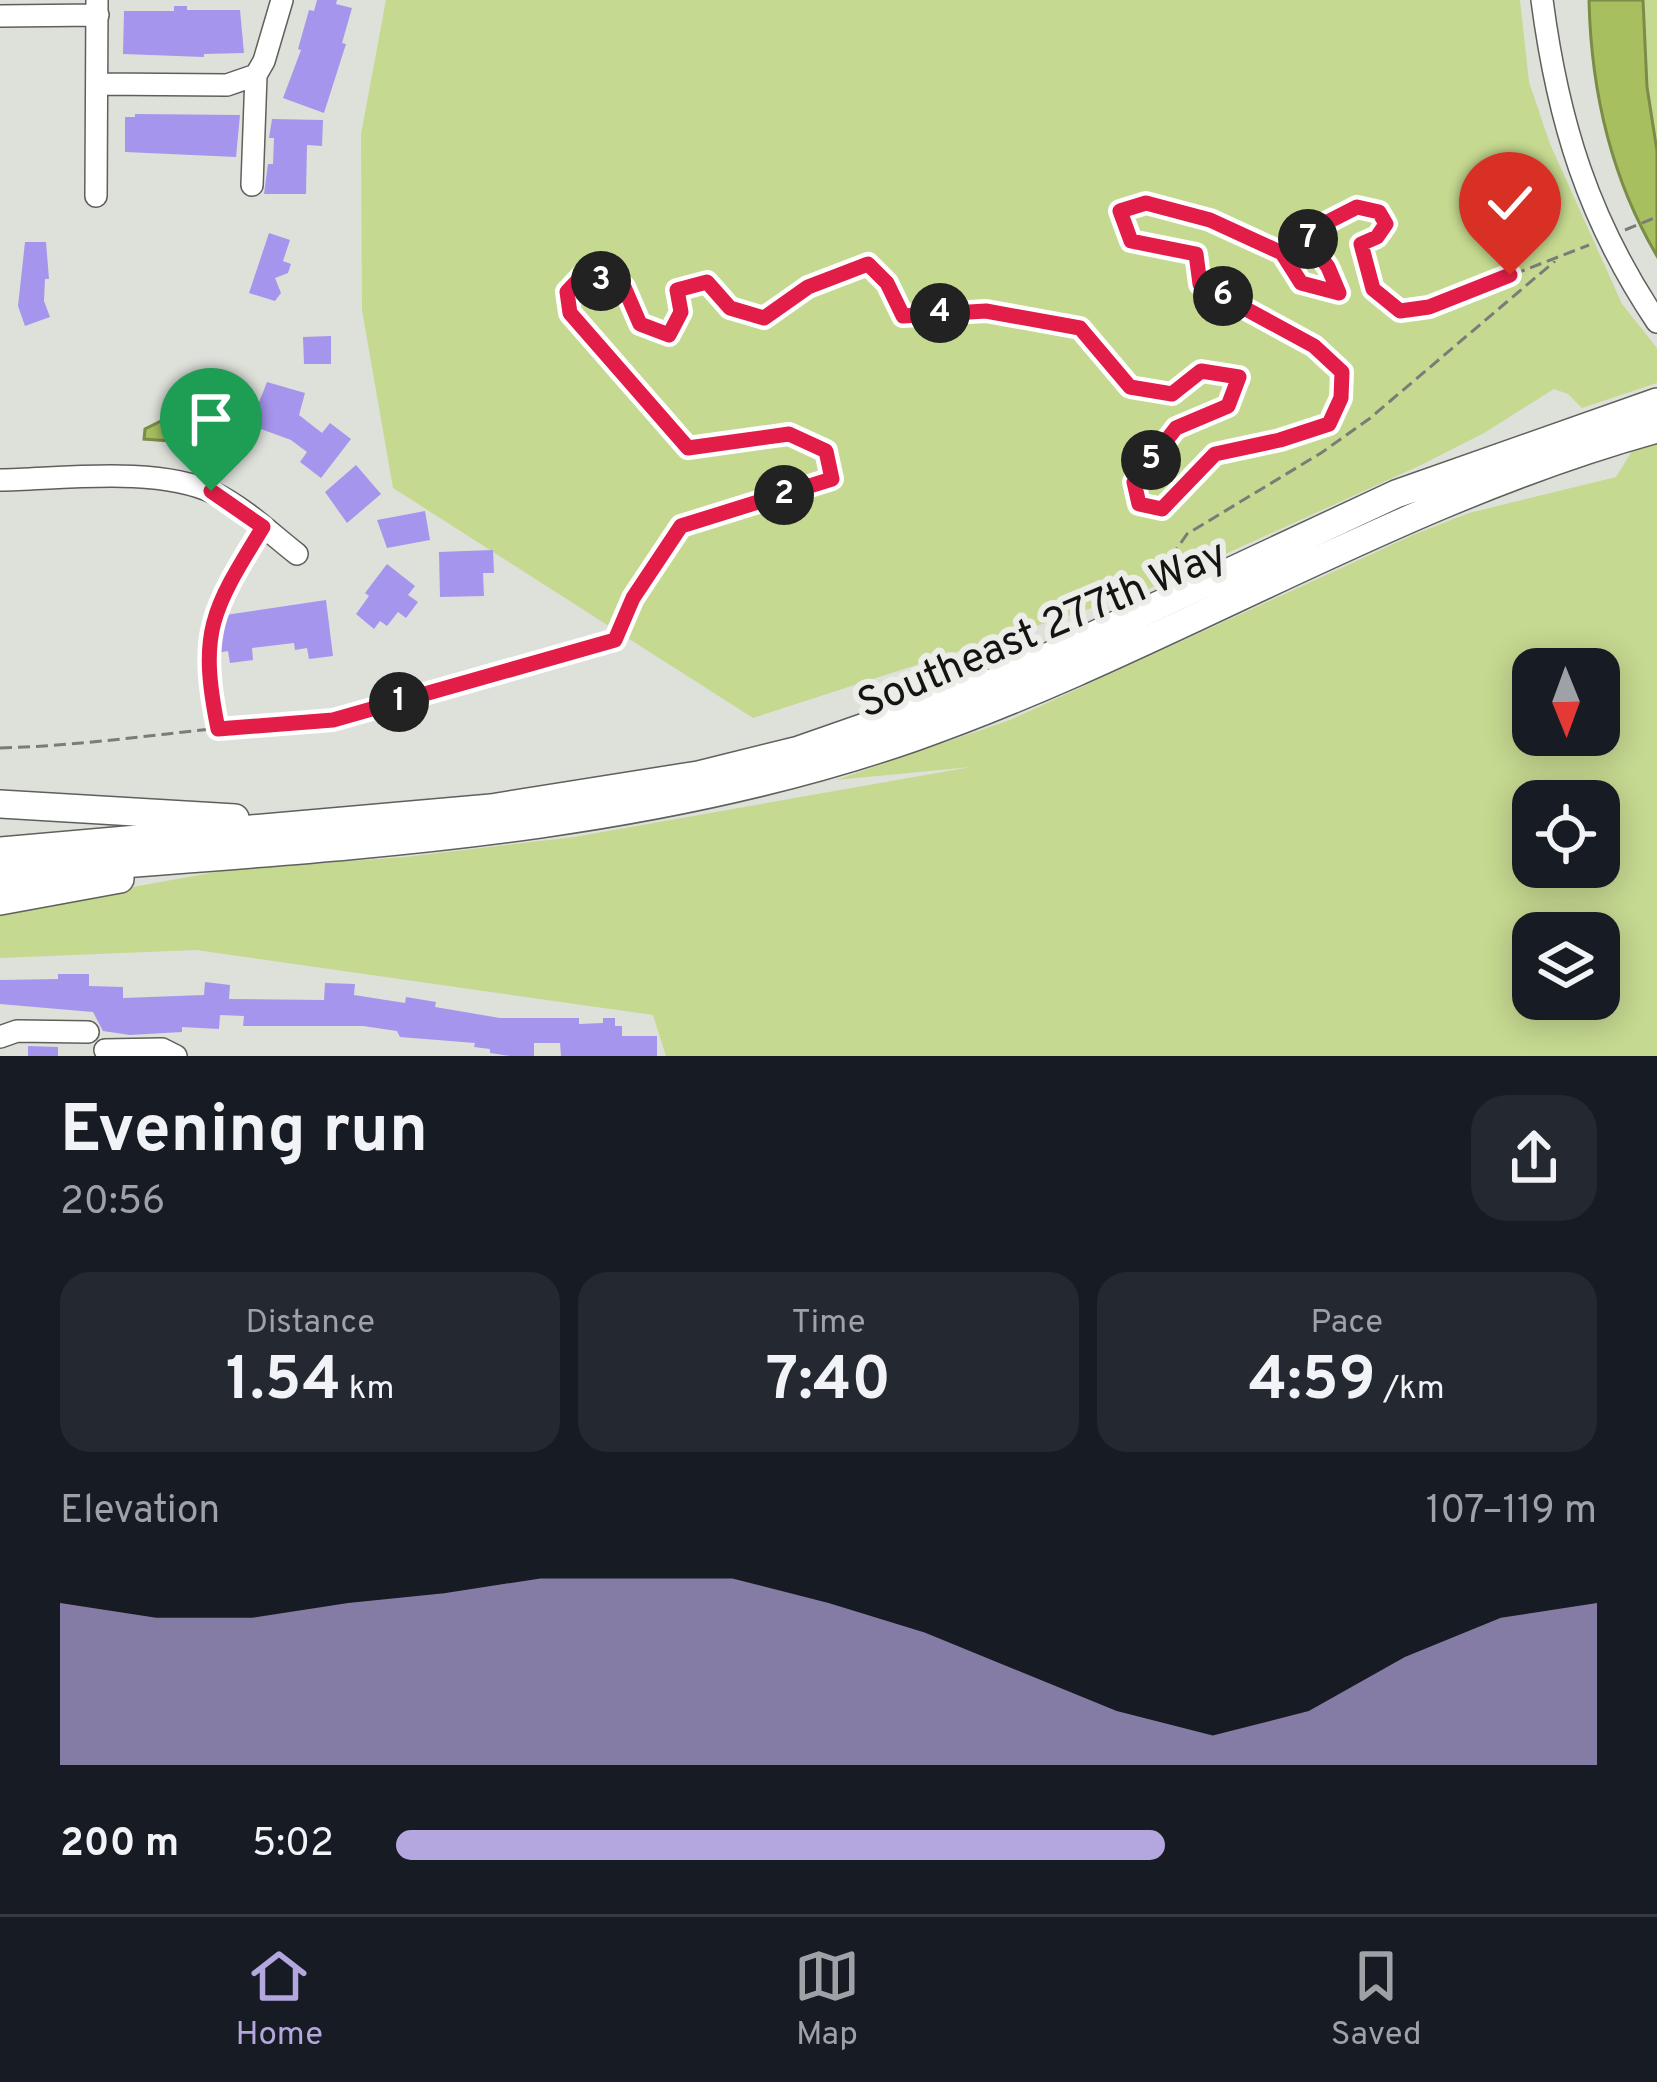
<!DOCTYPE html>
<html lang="en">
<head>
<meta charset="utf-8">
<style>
  :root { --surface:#171b24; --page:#242831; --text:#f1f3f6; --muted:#9ea1a6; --line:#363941; --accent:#b4a6de }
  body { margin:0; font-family:Overpass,sans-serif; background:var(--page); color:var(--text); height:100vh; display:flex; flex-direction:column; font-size:45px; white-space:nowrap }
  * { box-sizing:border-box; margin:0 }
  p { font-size:39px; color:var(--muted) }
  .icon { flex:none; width:66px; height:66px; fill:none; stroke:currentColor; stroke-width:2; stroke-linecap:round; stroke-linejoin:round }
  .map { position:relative; height:1056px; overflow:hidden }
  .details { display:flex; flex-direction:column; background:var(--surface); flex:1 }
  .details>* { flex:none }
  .needle { width:78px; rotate:179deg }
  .buttons { position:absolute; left:1512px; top:648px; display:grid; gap:24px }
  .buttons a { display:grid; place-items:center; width:108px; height:108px; border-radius:24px; background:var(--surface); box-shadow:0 6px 30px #0003; font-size:60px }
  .pin { position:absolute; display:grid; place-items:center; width:102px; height:102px; color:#fff; margin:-123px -51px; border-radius:50% 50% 50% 0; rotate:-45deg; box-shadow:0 0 12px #0007 }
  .pin .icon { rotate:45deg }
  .km { position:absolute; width:60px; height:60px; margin:-30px; border-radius:50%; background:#222; color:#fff; font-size:33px; line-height:60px; text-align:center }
  .round { display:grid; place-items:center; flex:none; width:126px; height:126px; border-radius:36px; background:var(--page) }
  .head { display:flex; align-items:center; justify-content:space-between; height:204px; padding:0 60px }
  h1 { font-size:66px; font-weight:700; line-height:90px }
  .metrics { display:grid; grid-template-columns:repeat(3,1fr); gap:18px; height:204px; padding:12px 60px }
  .metrics div { display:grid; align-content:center; border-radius:30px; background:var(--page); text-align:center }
  .metrics b { font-size:60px; font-weight:700 }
  .metrics small { font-size:33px; font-weight:400 }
  .metrics p { font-size:33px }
  .chart { height:336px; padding:24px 60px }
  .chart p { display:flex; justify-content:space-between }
  .chart svg { width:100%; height:216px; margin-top:12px; fill:var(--accent); opacity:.7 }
  ul { padding:0 60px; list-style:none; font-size:39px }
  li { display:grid; grid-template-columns:192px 144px 1fr; align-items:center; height:90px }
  li i { height:30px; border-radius:15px; background:var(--accent) }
  .dock { display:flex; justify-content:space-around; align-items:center; height:168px; border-top:3px solid var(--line); background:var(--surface); font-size:33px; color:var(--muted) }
  .dock a { display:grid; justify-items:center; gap:6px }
  .dock .active { color:var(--accent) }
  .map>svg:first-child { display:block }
  .green { fill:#c5d990; fill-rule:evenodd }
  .water { fill:#a7bf5f; stroke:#7b8c48; stroke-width:3 }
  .building { fill:#a695ed }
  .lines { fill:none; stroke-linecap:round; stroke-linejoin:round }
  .minor-casing { stroke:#5e605b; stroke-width:24 }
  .major-casing { stroke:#5e605b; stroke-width:30 }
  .path { stroke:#7b7c78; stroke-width:3; stroke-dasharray:12 6; stroke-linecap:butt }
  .minor { stroke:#fff; stroke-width:21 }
  .major { stroke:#fff; stroke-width:27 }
  .route-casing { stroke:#fff; stroke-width:24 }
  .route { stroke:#e11d48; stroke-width:15 }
  .labels { text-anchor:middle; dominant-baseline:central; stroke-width:12; stroke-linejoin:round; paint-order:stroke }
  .street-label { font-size:42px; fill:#141412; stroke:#ecede8 }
</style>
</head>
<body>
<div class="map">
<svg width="1657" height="1056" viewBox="0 0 1657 1056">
  <rect width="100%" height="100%" fill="#dee0da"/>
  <path class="green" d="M386 0H1520L1529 82 1550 144 1622 304 1657 348V383L1582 408 1568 394 1554 389 1484 433 1421 465 1144 591 753 718 393 488 362 310 361 134Z
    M1643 0H1657V151L1647 87Z
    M1657 444V1056H666L653 1015 196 950 0 958V911L227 870 405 857 574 837 971 767 836 780 1010 720 1413 535 1469 513 1616 477 1632 451ZM1533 669H1599V735H1533ZM1533 801H1599V867H1533ZM1533 933H1599V999H1533Z"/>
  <path class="water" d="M1589 0H1643L1647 87 1657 151V256C1611 178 1591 90 1589 0Z
    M207 388 226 397 222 430 196 424 184 442 144 439 145 429 173 415 185 392Z"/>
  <path class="building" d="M317 0H337L336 4 352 8 342 43 346 44 324 113 283 98 301 50 298 49 309 10 314 11Z
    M174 6H187V10H240L244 53 204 54V57L123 54 124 11H174Z
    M135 114 240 115 236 157 125 152V117H135Z
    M272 119 323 120 322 146 307 145 306 194H264L268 164H273L274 138H269Z
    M269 233 290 240 283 261 291 264 288 273 275 278 281 293 275 301 249 293Z
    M25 242H46L49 279H45L44 301 50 317 25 326 18 306Z
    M331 336V364H304L303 337Z
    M267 382 305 393 299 415 322 433 330 423 351 439 321 478 300 462 307 452 291 440 250 425Z
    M356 465 381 494 347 523 325 492Z
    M425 511 430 540 387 548 377 520Z
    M493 550 494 573H483L484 596 440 597 439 552Z
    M387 564 415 586 408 595 418 602 406 618 398 612 387 626 380 621 374 629 356 614 369 596 365 593Z
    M326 600 333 656 309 659 307 648 295 650 294 643 252 648 253 660 230 663 228 651 217 653 212 617Z
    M58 974H89V986L123 987V998L204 995 205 982 230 985 229 999 324 1000 325 983 355 984 354 995 405 1003 406 997 436 1002 435 1007 500 1018H579V1024L603 1023V1018H615V1026H622V1036H657V1056H561L560 1043H534V1056H510L490 1053V1049L474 1047 475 1043 400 1037 397 1031 363 1026H243L244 1016 220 1015 219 1029 182 1027V1032L130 1035 103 1031 93 1012 0 1004V980L58 979Z
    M28 1046 58 1047V1056H28Z"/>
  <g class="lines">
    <defs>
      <path id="minor" d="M1542 0C1558 122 1588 219 1657 322
        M0 16 98 15
        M98 84 227 85 256 75
        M252 185 256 75 264 61 282 0
        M96 196 97 0
        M0 480C62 479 157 466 214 493 245 508 270 533 297 554
        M0 1037 17 1031 88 1032
        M105 1050 162 1049 176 1056"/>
      <path id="major" d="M0 804 235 818
        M0 851 491 808 698 775 799 750 994 682 1396 494 1657 402
        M0 874C306 847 619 840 912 738 1166 649 1395 501 1657 429
        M0 901 120 879"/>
    </defs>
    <use href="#minor" class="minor-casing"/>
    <use href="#major" class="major-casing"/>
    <path class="path" d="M1625 230 1657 217
      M1166 575 1171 557 1187 534 1321 453 1369 419 1555 261
      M217 727C201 643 209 615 253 544
      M0 748C112 745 221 723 333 720L615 640 633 598 681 526 832 479 827 451 789 434 688 449 570 313 567 292 582 276 624 287 640 324 669 335 681 312 677 290 707 282 730 308 764 318 808 287 868 264 887 282 903 316 986 311 1080 328 1130 387 1172 394 1201 371 1239 378 1228 406 1176 427 1134 482 1139 504 1162 509 1215 454 1280 441 1329 424 1341 398 1342 372 1314 346 1200 284 1196 254 1131 241 1120 211 1146 203 1210 221 1282 253 1301 283 1339 293 1328 267 1304 234 1356 207 1379 211 1386 224 1377 237 1361 244 1373 289 1400 311 1429 307 1589 245"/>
    <use href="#minor" class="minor"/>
    <use href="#major" class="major"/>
  </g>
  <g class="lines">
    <defs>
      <path id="route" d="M211 491 263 527C212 610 198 631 218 729L333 720 615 640 633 598 681 526 832 479 826 451 789 434 688 448 570 313 567 292 582 276 624 287 640 324 669 335 681 312 677 290 707 282 730 308 764 318 808 287 868 264 887 283 903 316 986 311 1080 328 1130 387 1172 394 1201 371 1239 377 1228 406 1176 428 1134 482 1139 504 1162 509 1215 454 1280 440 1329 424 1341 398 1342 372 1314 346 1200 284 1196 254 1131 241 1120 211 1146 203 1210 220 1282 253 1301 283 1339 293 1328 267 1304 234 1357 207 1379 212 1386 224 1377 237 1361 244 1373 289 1400 311 1429 307 1510 275"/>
    </defs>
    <use href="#route" class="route-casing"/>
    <use href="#route" class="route"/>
  </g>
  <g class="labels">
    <g class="street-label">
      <text transform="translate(1043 631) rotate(-23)">Southeast 277th Way</text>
    </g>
  </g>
</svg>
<div class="buttons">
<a><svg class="needle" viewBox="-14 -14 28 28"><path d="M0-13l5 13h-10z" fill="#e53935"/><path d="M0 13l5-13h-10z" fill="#9ea1a6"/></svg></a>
<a><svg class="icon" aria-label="locate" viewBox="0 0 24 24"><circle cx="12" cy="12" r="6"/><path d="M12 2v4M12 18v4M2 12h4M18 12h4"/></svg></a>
<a><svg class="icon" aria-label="layers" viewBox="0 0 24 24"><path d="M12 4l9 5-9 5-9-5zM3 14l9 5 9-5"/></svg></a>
</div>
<div class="pin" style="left:211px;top:491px;background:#1e9e55"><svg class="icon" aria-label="arrive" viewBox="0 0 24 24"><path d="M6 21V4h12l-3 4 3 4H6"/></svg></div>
<div class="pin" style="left:1510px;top:275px;background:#d93025"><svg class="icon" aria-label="check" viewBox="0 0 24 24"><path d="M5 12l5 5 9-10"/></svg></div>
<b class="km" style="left:399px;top:702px">1</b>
<b class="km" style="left:784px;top:495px">2</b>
<b class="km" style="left:601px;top:281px">3</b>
<b class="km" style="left:940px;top:313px">4</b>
<b class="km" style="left:1151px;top:460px">5</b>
<b class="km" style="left:1223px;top:296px">6</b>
<b class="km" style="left:1308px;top:239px">7</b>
</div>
<section class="details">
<div class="head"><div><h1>Evening run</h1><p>20:56</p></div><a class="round"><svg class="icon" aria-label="share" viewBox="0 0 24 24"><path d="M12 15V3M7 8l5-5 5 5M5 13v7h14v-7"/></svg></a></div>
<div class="metrics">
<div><p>Distance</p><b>1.54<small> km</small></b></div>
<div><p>Time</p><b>7:40</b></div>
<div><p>Pace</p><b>4:59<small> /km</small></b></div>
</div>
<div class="chart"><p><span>Elevation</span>107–119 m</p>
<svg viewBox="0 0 160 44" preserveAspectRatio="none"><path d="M0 44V11L10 14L20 14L30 11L40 9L50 6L60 6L70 6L80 11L90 17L100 25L110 33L120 38L130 33L140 22L150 14L160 11V44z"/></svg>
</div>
<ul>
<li><b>200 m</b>5:02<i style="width:64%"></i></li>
</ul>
</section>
<nav class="dock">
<a class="active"><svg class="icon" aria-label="home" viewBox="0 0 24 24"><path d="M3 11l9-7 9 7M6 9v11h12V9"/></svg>Home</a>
<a><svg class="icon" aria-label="map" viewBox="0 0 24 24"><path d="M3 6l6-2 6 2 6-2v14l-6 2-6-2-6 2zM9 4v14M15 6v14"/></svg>Map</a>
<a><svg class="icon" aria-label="saved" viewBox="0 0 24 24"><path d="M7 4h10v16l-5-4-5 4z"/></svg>Saved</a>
</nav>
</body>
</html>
